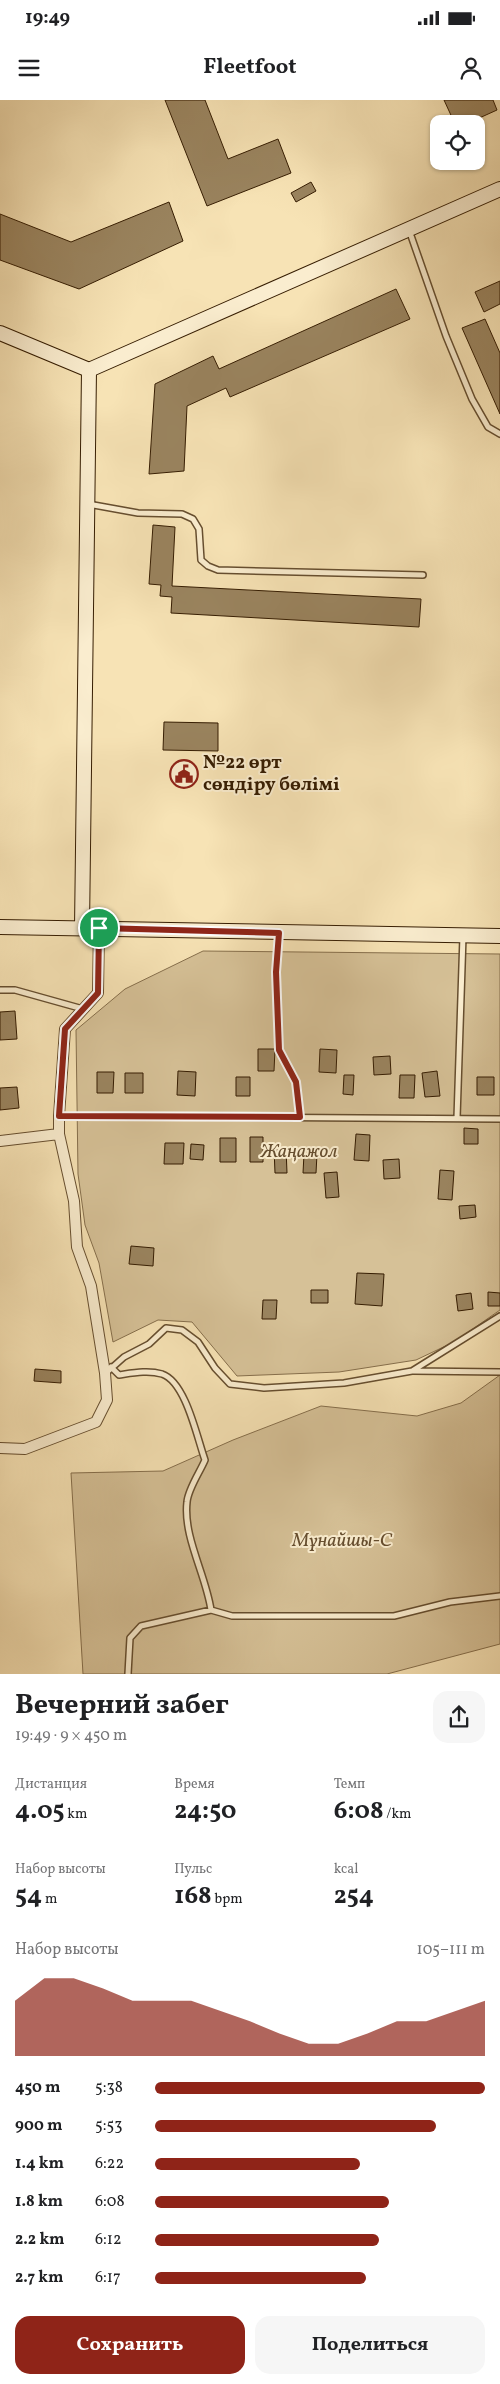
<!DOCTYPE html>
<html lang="ru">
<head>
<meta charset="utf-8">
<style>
  :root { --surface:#fff; --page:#f6f6f6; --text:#202124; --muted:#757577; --accent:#8f2418 }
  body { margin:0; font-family:Vollkorn,serif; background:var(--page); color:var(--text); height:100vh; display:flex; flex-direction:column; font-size:19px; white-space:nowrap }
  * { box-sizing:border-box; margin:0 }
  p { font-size:16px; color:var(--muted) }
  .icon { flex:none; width:28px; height:28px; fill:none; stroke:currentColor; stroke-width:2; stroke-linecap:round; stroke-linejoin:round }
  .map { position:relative; height:1574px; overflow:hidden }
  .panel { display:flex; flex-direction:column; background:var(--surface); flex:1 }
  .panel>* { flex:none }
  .fabs { position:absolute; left:430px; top:15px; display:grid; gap:10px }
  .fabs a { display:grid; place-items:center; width:55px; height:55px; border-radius:10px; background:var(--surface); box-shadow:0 1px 4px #0004; font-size:25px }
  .pin { position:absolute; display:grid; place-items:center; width:42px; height:42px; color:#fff; margin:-21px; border:2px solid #fff; border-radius:50%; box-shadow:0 1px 5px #0007 }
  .round { display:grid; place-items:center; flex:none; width:52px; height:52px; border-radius:15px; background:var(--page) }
  .head { display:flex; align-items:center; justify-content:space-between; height:85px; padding:0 15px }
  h1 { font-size:28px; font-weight:700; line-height:38px }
  .figures { display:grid; grid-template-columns:repeat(3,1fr); gap:8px; height:85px; padding:5px 15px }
  .figures div { display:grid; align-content:center }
  .figures b { font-size:25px; font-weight:700 }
  .figures small { font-size:14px; font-weight:400 }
  .figures p { font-size:14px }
  .chart { height:140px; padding:10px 15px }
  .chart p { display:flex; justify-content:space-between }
  .chart svg { width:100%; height:90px; margin-top:5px; fill:var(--accent); opacity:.7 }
  .button { display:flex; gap:10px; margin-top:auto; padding:10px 15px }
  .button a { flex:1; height:58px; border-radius:15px; background:var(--accent); color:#fff; font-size:20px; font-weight:700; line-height:58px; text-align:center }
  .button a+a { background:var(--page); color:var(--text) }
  ul { padding:0 15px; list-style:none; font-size:16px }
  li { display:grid; grid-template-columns:80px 60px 1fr; align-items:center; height:38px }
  li i { height:12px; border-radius:6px; background:var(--accent) }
  .status { display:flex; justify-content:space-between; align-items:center; height:35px; padding:0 25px; background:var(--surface); direction:ltr }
  .status svg { height:14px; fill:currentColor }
  header { display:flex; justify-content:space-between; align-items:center; height:65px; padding:0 15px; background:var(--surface); font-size:22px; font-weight:700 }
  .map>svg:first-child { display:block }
  .green { fill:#d6c197; stroke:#866f4c }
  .building { fill:#9a845f; stroke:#361d02 }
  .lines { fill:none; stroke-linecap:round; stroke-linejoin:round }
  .lane-casing { stroke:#664e2f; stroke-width:8 }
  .street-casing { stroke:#664e2f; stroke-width:12 }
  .secondary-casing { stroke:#361d02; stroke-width:16 }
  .lane { stroke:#faedcf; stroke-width:5 }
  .street { stroke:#faedcf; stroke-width:10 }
  .secondary { stroke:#faedcf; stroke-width:14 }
  .route-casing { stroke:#fff; stroke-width:10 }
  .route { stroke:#8f2418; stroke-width:6 }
  .labels { text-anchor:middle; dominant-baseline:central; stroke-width:4; stroke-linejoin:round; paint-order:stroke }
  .poi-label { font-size:19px; font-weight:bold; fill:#361d02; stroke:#faedcf; text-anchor:start }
  .park-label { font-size:19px; font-style:italic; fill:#664e2f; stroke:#faedcf }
</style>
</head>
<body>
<div class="status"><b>19:49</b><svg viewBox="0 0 49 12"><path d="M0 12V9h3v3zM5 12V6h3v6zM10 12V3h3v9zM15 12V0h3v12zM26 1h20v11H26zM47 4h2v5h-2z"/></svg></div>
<header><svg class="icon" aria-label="menu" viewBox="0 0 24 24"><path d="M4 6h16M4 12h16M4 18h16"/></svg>Fleetfoot<svg class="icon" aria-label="person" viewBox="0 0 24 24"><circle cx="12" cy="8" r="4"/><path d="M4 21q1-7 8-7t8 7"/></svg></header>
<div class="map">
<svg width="500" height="1574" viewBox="0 0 500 1574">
  <rect width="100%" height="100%" fill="#f7e3b5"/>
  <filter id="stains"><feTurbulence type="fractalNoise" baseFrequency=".004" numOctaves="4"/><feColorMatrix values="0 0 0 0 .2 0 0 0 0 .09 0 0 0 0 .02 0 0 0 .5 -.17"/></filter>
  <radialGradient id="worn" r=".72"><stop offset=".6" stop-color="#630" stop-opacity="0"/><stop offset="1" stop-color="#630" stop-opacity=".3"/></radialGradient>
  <path class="green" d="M203 851 500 854V1210L454 1242 416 1260 339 1272 237 1276 192 1222 158 1220 113 1242 99 1163 85 1125 78 1074 76 930 125 889Z
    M500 1275V1544L387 1574H83L71 1373 163 1371 233 1340 321 1306 417 1316 461 1303Z"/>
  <path class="building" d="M165 0H205L228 59 278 39 291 73 207 106Z
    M444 0H493L497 10 466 24H455Z
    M311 82 316 91 296 102 291 93Z
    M169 102 183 141 79 189 0 160V114L71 142Z
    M500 181V204L484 212 475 192Z
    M396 189 410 219 230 297 226 288 187 306 184 371 149 374 155 284 213 256 219 269Z
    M485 219 500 253V314L462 228Z
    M153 425 175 427 172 486 421 499 419 527 171 513 172 497 160 496 161 485 149 484Z
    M164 622 218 623V651L163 650Z
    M15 911 17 939 0 940V912Z
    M258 949H275L274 971H258Z
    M320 949 337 950 336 973 319 972Z
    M390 956 391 974 374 975 373 957Z
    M178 971 196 972 195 996 177 995Z
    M437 971 440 996 425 997 422 973Z
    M97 972H114L113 993H97Z
    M125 973H143V993H125Z
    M344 975H354L353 995 343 994Z
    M400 975H415L414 998H399Z
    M236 977H250V996H236Z
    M477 977H494V995H477Z
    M17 987 19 1008 0 1010V988Z
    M464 1028 478 1029V1044H464Z
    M356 1034 370 1035 369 1061 354 1060Z
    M250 1037H263V1062H250Z
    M220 1038H236V1062H220Z
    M165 1043H184L183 1064H164Z
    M191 1044 204 1045 203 1060 190 1059Z
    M274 1048H286L287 1073H275Z
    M304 1054H317L316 1073H303Z
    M399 1059 400 1078 384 1079 383 1060Z
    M440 1070 454 1071 452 1100 438 1099Z
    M337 1072 339 1097 326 1098 324 1073Z
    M475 1105 476 1117 460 1119 459 1106Z
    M131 1146 154 1148 153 1166 129 1164Z
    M357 1173 384 1174 382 1206 355 1204Z
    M311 1190H328V1203H311Z
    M488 1192 500 1193V1206H488Z
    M471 1193 473 1209 458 1211 456 1195Z
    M263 1200H277L276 1219H262Z
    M35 1269 61 1271V1283L34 1281Z"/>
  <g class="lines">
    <defs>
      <path id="lane" d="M409 130 446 236 472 299 488 327 500 334
        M88 404 138 413 182 414 193 419 199 429 201 460 208 466 218 470 423 475
        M279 833 276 873 279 950 296 982 300 1017
        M0 890H15L83 909
        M59 1016 500 1019
        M457 1018 463 836
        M111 1267 119 1275C133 1273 148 1270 162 1274 186 1282 197 1338 205 1360 200 1372 188 1389 187 1402 183 1437 206 1475 211 1510
        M413 1271 500 1272
        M106 1273 124 1257 149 1244 166 1228 182 1230 198 1242 215 1268 230 1284 264 1288 344 1283 412 1271 500 1216
        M128 1574 130 1538 141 1526 211 1510 232 1516H394L450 1502 500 1496"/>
      <path id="street" d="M0 1041 59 1034
        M0 1348 25 1349 96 1322 107 1300 105 1273 91 1186 77 1147 74 1101 59 1034V1016L65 929 98 893 99 828"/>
      <path id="secondary" d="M0 233 89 270 500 89
        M0 827 500 836
        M82 828 89 270"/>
    </defs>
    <use href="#lane" class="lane-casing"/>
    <use href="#street" class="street-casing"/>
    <use href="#secondary" class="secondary-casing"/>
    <use href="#lane" class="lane"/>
    <use href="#street" class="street"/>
    <use href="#secondary" class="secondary"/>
  </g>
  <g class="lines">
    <defs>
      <path id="route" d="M99 828 279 833 276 872 279 950 296 982 300 1017 59 1016 65 929 98 893Z"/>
    </defs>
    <use href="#route" class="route-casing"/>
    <use href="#route" class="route"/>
  </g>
  <defs>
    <symbol id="civic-ring" viewBox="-11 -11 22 22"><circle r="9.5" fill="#faedcf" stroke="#8f2418" stroke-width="1.5"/><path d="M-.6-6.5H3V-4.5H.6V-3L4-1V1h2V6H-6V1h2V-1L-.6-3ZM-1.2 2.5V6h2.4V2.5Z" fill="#8f2418"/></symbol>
  </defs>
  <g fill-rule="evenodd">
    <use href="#civic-ring" x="168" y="658" width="32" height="32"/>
  </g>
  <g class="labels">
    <g class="poi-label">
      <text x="203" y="663">№22 өрт<tspan x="203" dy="22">сөндіру бөлімі</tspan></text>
    </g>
    <g class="park-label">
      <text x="299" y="1052">Жаңажол</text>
      <text x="342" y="1441">Мұнайшы-С</text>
    </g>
  </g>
  <rect width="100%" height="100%" filter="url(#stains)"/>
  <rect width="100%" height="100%" fill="url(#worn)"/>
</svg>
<div class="fabs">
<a><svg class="icon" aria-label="locate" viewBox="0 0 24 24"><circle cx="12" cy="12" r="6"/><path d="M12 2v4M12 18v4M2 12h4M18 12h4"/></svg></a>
</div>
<div class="pin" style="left:99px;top:828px;background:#1e9e55"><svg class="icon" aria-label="arrive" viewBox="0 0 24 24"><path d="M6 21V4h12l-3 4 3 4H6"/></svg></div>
</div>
<section class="panel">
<div class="head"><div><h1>Вечерний забег</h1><p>19:49 · 9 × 450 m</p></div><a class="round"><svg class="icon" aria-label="share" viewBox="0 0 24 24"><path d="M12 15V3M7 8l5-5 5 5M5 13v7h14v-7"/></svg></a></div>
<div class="figures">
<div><p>Дистанция</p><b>4.05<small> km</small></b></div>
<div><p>Время</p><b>24:50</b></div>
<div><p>Темп</p><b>6:08<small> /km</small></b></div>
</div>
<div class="figures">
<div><p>Набор высоты</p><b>54<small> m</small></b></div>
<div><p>Пульс</p><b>168<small> bpm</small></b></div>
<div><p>kcal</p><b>254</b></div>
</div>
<div class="chart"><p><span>Набор высоты</span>105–111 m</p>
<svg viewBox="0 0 160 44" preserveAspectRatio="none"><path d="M0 44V17L10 6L20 6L30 11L40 17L50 17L60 17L70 22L80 27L90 33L100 38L110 38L120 33L130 27L140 27L150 22L160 17V44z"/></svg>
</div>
<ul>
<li><b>450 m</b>5:38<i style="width:100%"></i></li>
<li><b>900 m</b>5:53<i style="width:85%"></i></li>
<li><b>1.4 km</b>6:22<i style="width:62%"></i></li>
<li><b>1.8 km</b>6:08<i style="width:71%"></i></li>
<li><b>2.2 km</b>6:12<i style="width:68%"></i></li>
<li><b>2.7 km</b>6:17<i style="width:64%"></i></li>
</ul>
<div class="button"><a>Сохранить</a><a>Поделиться</a></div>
</section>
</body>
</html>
